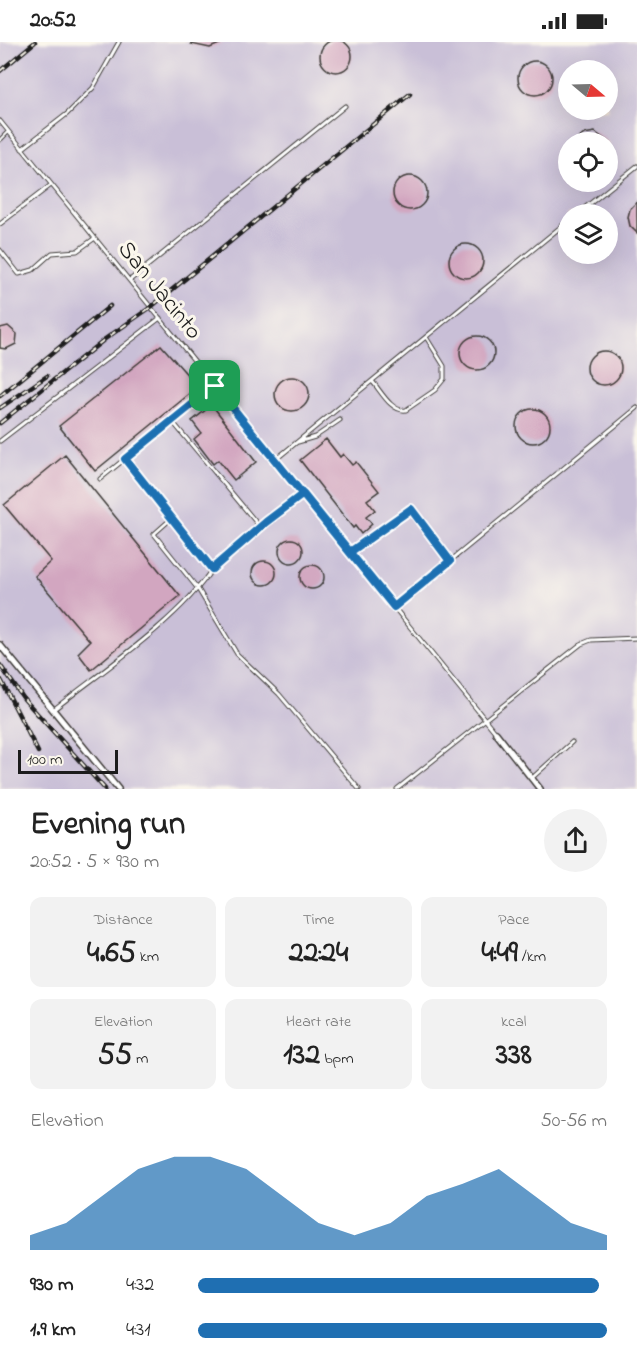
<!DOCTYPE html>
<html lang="en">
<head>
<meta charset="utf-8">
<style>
  :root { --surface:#fff; --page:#f2f2f2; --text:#222; --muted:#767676; --accent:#1f6fb2 }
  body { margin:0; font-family:"Indie Flower",sans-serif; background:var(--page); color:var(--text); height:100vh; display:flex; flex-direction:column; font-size:22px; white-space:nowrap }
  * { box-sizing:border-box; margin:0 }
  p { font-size:20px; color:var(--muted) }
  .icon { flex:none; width:33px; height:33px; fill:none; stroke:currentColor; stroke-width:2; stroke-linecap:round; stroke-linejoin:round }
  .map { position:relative; height:747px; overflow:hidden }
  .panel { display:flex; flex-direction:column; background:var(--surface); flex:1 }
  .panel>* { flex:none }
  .needle { width:39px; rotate:109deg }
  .tools { position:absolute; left:558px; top:18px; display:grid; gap:12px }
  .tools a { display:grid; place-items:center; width:60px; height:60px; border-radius:50%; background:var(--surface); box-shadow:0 6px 24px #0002; font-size:30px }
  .scale { position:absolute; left:18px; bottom:15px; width:100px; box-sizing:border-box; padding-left:6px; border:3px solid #1c1c1c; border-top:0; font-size:16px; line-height:21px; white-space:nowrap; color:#1c1c1c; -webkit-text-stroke:4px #fbf7ec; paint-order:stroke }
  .pin { position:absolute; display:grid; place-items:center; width:51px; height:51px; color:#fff; margin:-26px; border-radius:12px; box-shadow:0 3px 9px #0006 }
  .round { display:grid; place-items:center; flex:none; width:63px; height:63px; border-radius:32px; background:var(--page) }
  .overview { display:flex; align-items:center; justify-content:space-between; height:102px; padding:0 30px }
  h1 { font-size:33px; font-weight:700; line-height:45px }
  .metrics { display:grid; grid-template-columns:repeat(3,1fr); gap:9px; height:102px; padding:6px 30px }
  .metrics div { display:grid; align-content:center; border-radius:12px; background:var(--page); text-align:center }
  .metrics b { font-size:30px; font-weight:700 }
  .metrics small { font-size:16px; font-weight:400 }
  .metrics p { font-size:16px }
  .chart { height:168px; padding:12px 30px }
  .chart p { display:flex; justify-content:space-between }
  .chart svg { width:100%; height:108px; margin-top:6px; fill:var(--accent); opacity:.7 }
  ul { padding:0 30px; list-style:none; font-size:20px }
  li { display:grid; grid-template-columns:96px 72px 1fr; align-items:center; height:45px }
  li i { height:15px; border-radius:8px; background:var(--accent) }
  .status { display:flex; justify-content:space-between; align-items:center; height:42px; padding:0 30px; background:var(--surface); direction:ltr }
  .status svg { height:16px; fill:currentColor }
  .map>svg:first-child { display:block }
  .industrial { fill:#c9bfd7; fill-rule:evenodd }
  .building { fill:#d2a6c0 }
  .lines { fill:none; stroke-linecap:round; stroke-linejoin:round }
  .lane-casing { stroke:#3d3a37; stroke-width:5 }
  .street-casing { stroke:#3d3a37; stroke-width:8 }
  .lane { stroke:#fff; stroke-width:3 }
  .street { stroke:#fff; stroke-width:5 }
  .rail-casing { stroke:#1c1c1c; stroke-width:4.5 }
  .rail { stroke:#fbf7ec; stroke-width:2; stroke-dasharray:7; stroke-linecap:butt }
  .route-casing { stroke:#fff; stroke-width:12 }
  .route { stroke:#1f6fb2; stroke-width:8 }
  .labels { text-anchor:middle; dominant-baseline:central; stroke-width:6; stroke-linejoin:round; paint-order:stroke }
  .street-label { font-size:24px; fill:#1c1c1c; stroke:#fbf7ec }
</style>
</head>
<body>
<div class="status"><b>20:52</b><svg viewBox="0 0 49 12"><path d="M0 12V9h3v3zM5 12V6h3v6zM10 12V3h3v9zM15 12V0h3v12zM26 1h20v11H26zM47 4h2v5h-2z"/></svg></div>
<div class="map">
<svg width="637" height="747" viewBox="0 0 637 747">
  <rect width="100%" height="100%" fill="#fbf7ec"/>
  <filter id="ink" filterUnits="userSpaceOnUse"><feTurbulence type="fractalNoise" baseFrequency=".0167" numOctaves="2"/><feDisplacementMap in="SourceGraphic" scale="12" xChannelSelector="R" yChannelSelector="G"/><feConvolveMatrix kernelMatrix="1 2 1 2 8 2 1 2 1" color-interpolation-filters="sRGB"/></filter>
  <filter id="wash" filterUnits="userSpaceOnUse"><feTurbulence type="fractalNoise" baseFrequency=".008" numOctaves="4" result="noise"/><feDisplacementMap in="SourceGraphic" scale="24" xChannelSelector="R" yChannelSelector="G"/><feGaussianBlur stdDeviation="1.35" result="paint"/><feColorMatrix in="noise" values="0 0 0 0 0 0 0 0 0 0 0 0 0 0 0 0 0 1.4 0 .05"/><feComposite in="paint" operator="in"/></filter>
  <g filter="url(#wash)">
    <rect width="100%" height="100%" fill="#f5e5cd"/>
    <path class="industrial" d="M0 0H637V747H0ZM568 28H608V68H568ZM568 100H608V140H568ZM568 172H608V212H568Z"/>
    <g id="blocks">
      <path class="building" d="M320 14a16 16 0 1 1 32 0a16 16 0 1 1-32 0Z
        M191 0H224L210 6 191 2Z
        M518 36a17 17 0 1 1 34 0a17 17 0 1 1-34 0Z
        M595 90 608 100H575L584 92Z
        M393 151a17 17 0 1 1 34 0a17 17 0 1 1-34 0Z
        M637 160V191L630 184 628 175 630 167Z
        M449 219a17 17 0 1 1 34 0a17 17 0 1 1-34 0Z
        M8 284 17 292 16 302 6 307 0 306V286Z
        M460 311a17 17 0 1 1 34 0a17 17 0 1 1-34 0Z
        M161 303 198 345 95 429 59 384Z
        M587 326a17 17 0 1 1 34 0a17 17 0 1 1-34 0Z
        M275 352a17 17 0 1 1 34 0a17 17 0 1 1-34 0Z
        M212 363 256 420 234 438 218 418 213 422 194 397 201 391 192 379Z
        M516 384a17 17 0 1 1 34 0a17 17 0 1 1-34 0Z
        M326 397 340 415 343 412 352 423 356 420 379 449 367 458 375 468 366 475 372 482 361 492 355 484 353 486 300 418Z
        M65 413 180 554 91 628 78 611 90 599 35 534 51 519 4 463Z
        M279 509a12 12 0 1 1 24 0a12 12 0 1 1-24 0Z
        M252 531a12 12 0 1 1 24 0a12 12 0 1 1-24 0Z
        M300 535a12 12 0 1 1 24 0a12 12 0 1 1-24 0Z"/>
    </g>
  </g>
  <g filter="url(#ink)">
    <use href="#blocks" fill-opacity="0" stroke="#3d3a37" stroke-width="1.5"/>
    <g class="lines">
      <defs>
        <path id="lane" d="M0 79 496 691
          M0 98 8 90
          M22 107 67 72 93 46 119 0
          M577 172 637 124
          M0 182 51 143
          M0 208 19 232 33 228 52 211 77 209 95 196
          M130 238 345 64
          M372 339C381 349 391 370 406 368L435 348 444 337V324L426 295
          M172 379 260 485
          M0 399 160 276
          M298 400 315 395 340 378
          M125 417 212 527 266 480 303 452
          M275 418 568 179
          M100 437 215 344
          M172 476 154 492 198 547 237 612 279 652 359 747
          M350 510 411 467 450 519
          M394 565 637 366
          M53 668C102 629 179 578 212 527
          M532 736 572 700
          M397 747 581 602 591 598 637 596"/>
        <path id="street" d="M0 603 118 747
          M496 691 540 747"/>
      </defs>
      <use href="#lane" class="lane-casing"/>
      <use href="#street" class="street-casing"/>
      <use href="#lane" class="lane"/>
      <use href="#street" class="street"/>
      <defs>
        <path id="rail" d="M0 29 35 0
          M0 354 110 264
          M0 366 47 334
          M0 381 105 297 151 265 410 52
          M0 623 24 657 105 747
          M1 638 38 710"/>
      </defs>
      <use href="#rail" class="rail-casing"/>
      <use href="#rail" class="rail"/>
    </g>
  </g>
  <g class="lines" filter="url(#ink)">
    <defs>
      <path id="route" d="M215 344 125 417 212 527 266 480 303 452 350 510 411 467 450 519 394 565C334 491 275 418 215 344"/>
    </defs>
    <use href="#route" class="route-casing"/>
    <use href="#route" class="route"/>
  </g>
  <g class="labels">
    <g class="street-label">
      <text transform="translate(159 249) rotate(51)">San Jacinto</text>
    </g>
  </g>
</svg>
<div class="tools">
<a><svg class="needle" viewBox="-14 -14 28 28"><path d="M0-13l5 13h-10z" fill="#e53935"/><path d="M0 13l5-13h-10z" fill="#767676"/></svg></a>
<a><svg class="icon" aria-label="locate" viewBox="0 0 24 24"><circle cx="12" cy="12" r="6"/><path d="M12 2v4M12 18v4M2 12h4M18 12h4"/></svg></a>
<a><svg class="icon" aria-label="layers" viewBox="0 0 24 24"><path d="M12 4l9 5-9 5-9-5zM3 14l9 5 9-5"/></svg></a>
</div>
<div class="scale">100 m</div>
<div class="pin" style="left:215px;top:344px;background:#1e9e55"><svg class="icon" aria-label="arrive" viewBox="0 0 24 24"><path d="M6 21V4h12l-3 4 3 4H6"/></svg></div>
</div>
<section class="panel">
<div class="overview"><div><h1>Evening run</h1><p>20:52 · 5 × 930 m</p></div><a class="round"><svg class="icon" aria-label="share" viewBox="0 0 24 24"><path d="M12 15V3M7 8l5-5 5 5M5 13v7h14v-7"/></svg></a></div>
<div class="metrics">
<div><p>Distance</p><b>4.65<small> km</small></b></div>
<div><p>Time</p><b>22:24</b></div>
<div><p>Pace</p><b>4:49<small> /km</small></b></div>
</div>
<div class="metrics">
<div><p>Elevation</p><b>55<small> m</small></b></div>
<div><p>Heart rate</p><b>132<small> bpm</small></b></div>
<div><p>kcal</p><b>338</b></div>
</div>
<div class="chart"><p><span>Elevation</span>50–56 m</p>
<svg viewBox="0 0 160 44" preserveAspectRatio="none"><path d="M0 44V38L10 33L20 22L30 11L40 6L50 6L60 11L70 22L80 33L90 38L100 33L110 22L120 17L130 11L140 22L150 33L160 38V44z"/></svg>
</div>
<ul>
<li><b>930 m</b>4:32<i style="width:98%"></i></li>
<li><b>1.9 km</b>4:31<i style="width:100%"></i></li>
</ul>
</section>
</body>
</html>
